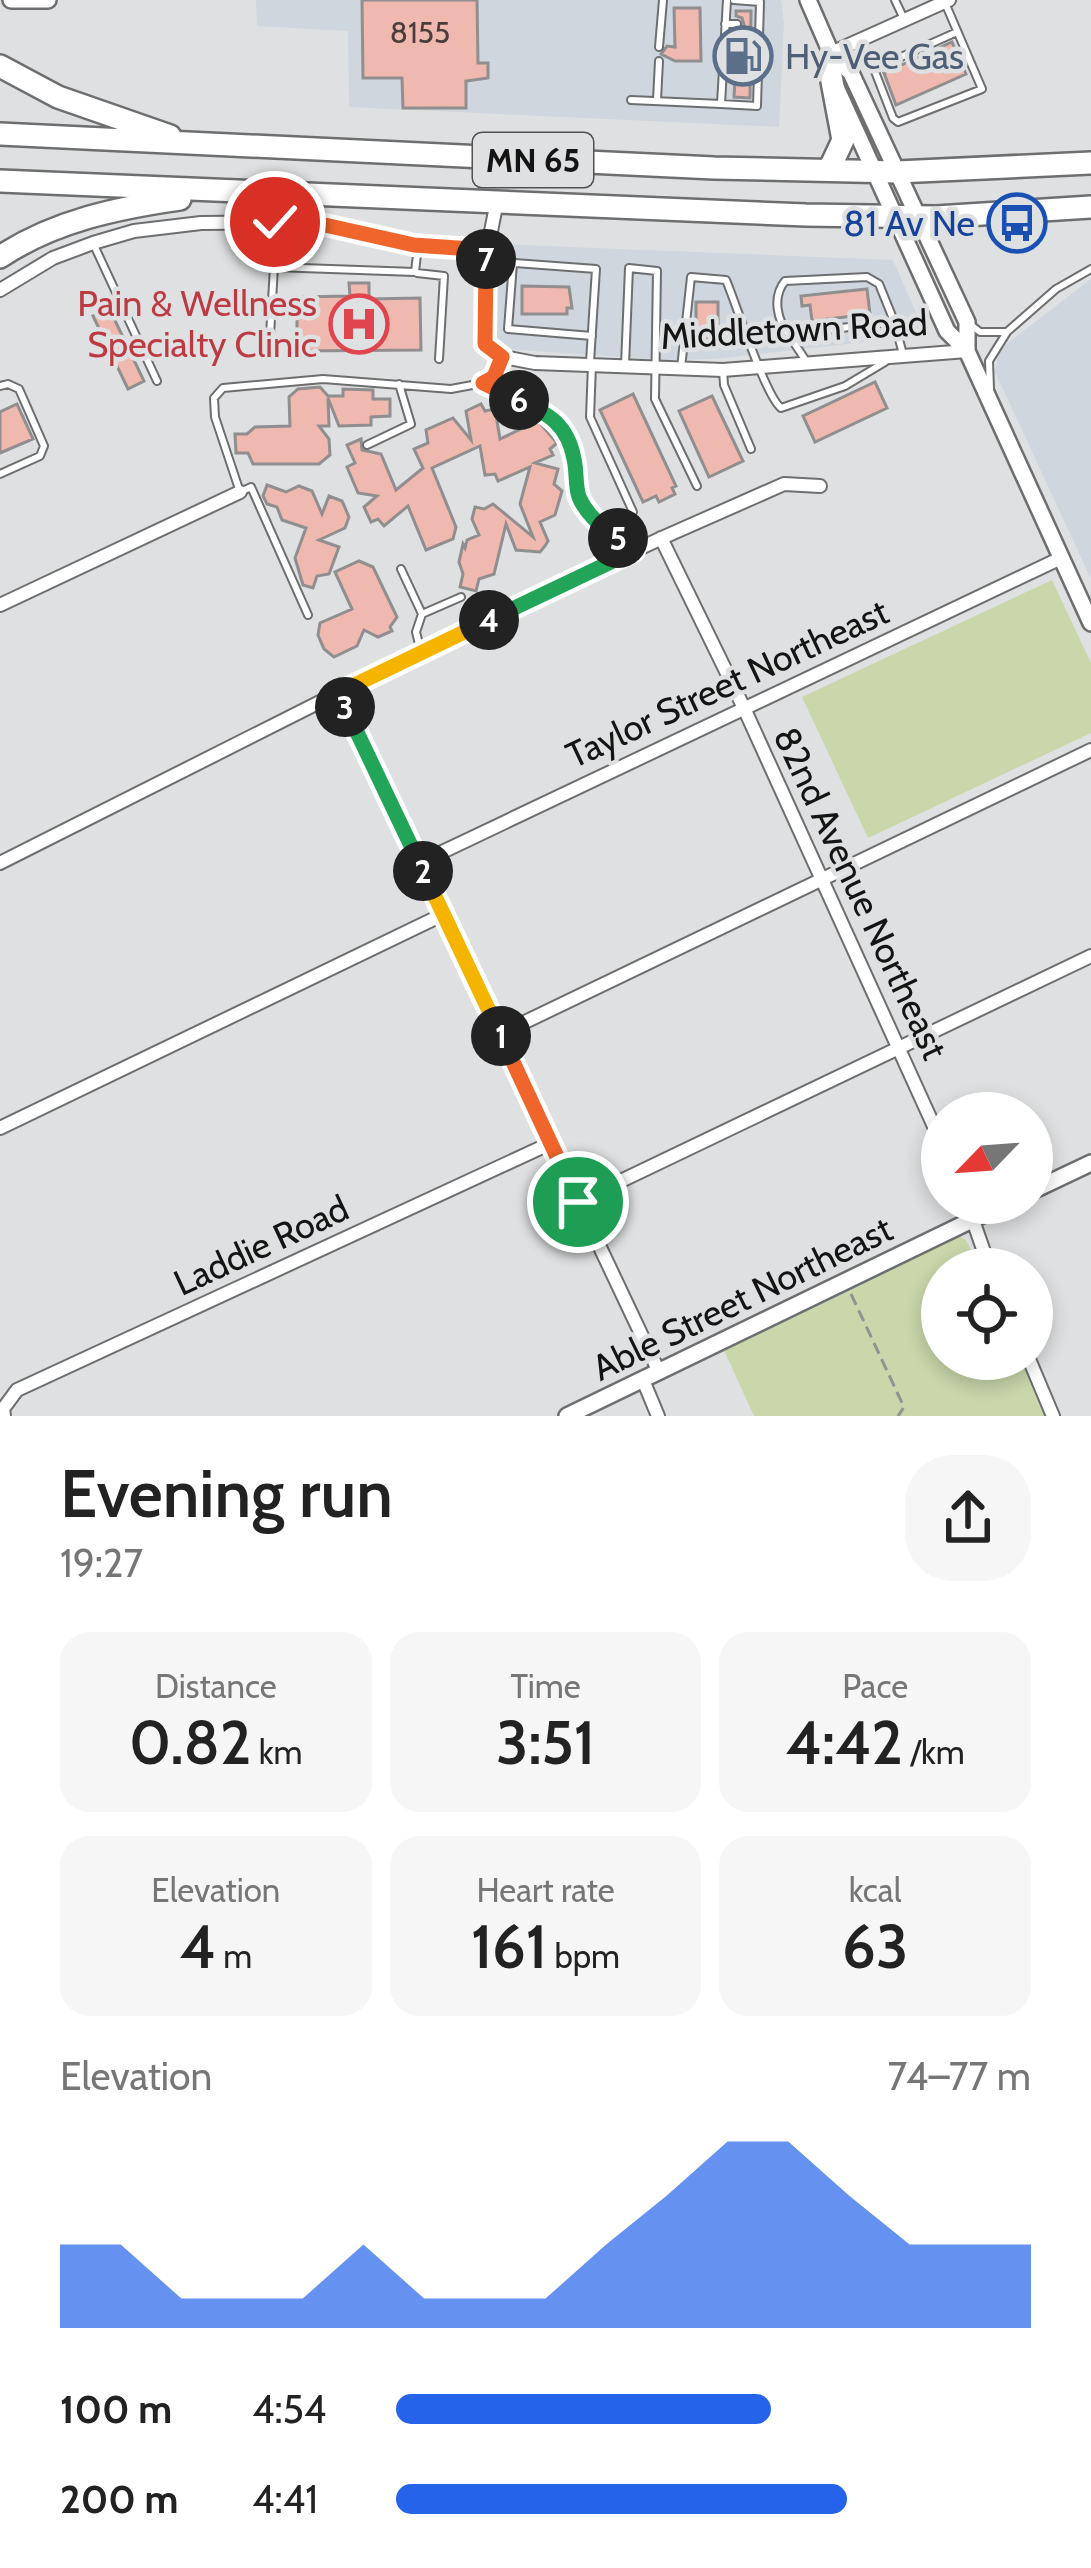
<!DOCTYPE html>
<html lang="en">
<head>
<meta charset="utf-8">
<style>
  :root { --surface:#fff; --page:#f6f6f6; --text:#222; --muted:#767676; --accent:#2563eb }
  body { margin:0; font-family:Cabin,sans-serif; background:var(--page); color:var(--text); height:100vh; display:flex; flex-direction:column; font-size:45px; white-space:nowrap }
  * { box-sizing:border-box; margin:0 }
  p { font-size:39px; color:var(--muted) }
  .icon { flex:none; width:66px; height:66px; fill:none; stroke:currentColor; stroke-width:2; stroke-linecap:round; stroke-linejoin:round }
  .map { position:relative; height:1416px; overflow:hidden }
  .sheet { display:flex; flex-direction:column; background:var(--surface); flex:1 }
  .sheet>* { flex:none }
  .needle { width:78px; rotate:245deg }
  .fabs { position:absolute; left:921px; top:1092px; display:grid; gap:24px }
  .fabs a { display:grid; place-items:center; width:132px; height:132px; border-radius:50%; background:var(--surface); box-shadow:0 6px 18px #0003; font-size:60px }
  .pin { position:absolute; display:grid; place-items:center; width:102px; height:102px; color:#fff; margin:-51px; border:6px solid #fff; border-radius:50%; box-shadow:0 3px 12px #0007 }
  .km { position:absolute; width:60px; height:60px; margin:-30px; border-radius:50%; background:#222; color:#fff; font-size:33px; line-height:60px; text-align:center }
  .round { display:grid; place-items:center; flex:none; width:126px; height:126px; border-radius:48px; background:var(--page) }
  .headline { display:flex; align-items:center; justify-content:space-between; height:204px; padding:0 60px }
  h1 { font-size:66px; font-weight:600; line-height:90px }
  .figures { display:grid; grid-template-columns:repeat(3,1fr); gap:18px; height:204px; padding:12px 60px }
  .figures div { display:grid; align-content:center; border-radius:30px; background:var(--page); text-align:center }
  .figures b { font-size:60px; font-weight:600 }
  .figures small { font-size:33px; font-weight:400 }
  .figures p { font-size:33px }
  .chart { height:336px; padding:24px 60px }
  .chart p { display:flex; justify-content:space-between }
  .chart svg { width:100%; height:216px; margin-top:12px; fill:var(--accent); opacity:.7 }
  ul { padding:0 60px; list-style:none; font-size:39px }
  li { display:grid; grid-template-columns:192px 144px 1fr; align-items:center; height:90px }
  li i { height:30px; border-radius:15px; background:var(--accent) }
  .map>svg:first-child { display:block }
  .built { fill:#d0d6dd }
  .green { fill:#c9d7ab }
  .building { fill:#f0b9b0; stroke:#908e8e; stroke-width:3 }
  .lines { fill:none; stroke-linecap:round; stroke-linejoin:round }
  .service-casing { stroke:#6d6e6f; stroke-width:10 }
  .minor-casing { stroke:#6d6e6f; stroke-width:16 }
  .tertiary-casing { stroke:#6d6e6f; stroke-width:20 }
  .trunk-casing { stroke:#6d6e6f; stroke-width:26 }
  .path { stroke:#929393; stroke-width:3; stroke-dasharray:12 6; stroke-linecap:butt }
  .service { stroke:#fff; stroke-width:6 }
  .minor { stroke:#fff; stroke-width:12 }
  .tertiary { stroke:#fff; stroke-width:15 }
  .trunk { stroke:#fff; stroke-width:21 }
  .split-1-casing { stroke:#fff; stroke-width:24 }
  .split-2-casing { stroke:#fff; stroke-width:24 }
  .split-3-casing { stroke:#fff; stroke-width:24 }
  .split-4-casing { stroke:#fff; stroke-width:24 }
  .split-5-casing { stroke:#fff; stroke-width:24 }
  .split-6-casing { stroke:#fff; stroke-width:24 }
  .split-7-casing { stroke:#fff; stroke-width:24 }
  .split-8-casing { stroke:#fff; stroke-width:24 }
  .split-9-casing { stroke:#fff; stroke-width:24 }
  .split-1 { stroke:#f0652b; stroke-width:15 }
  .split-2 { stroke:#f5b400; stroke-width:15 }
  .split-3 { stroke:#22a559; stroke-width:15 }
  .split-4 { stroke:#f5b400; stroke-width:15 }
  .split-5 { stroke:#22a559; stroke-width:15 }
  .split-6 { stroke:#22a559; stroke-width:15 }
  .split-7 { stroke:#f0652b; stroke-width:15 }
  .split-8 { stroke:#f0652b; stroke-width:15 }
  .split-9 { stroke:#f5b400; stroke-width:15 }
  .labels { text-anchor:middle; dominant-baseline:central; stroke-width:9; stroke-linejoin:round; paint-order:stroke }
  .number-label { font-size:30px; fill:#4b3d3b }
  .shield { fill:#dfe0e1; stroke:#515152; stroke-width:3 }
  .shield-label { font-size:33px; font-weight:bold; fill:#141414 }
  .service-label { font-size:36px; fill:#4e5e75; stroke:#dfe0e1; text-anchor:start }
  .transit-label { font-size:36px; fill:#164399; stroke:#dfe0e1; text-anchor:end }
  .health-label { font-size:36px; fill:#be3a42; stroke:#dfe0e1; text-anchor:end }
  .street-label { font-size:36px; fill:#141414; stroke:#dfe0e1 }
</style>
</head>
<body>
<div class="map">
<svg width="1091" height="1416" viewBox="0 0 1091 1416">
  <rect width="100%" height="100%" fill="#dfe0e1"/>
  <path class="built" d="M256 0H781L784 23 779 127 349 107 348 31 257 26Z
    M494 244 893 260 926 335 715 359 664 360 504 349 489 327Z
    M1091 279V579L995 372 1000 349Z"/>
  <path class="green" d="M1052 580 1091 663V733L868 838 802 697Z
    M955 1234 966 1240 979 1269H942V1359H1021L1047 1416H754L722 1346Z"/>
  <path class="building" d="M362 0H477L478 63H488V78L466 81V108H403L402 78H363Z
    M674 8H700L701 61H675L661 54 667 46 675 47Z
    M736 11H751L750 98 734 97 735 79 742 71 735 64 743 57 738 49 743 40 735 32 744 25 742 18 736 16Z
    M952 42 966 74 896 105 884 73Z
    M349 283H369V299L420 298 421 350 297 351V297L350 296Z
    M522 286 569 287 572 308H567V314H522Z
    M867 289 870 314 812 321 810 305 802 306 801 296Z
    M696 302H718V339H696Z
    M109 308 144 381 128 389 93 316Z
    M875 382 887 408 815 442 803 416Z
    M320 387 328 396H343V389L373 390V399H390V416L371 417V425L339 426 328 398 329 426H319L329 439 330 455 319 464H253L248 453H236L235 434H247L255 427 290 426 289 397 298 389Z
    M633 394 676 486 672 488 675 494 659 502 656 496 643 502 600 410Z
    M712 396 743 461 709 477 679 411Z
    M17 404 33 439 0 453V412Z
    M481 404 485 411 495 409 500 439 538 421 557 443 550 449 553 455 535 463 558 469 554 484 562 491 555 515 540 522 548 541 545 546 540 552 516 550 506 524 494 574 479 579 476 591 460 587 463 574 459 562 463 544 465 548 467 540 479 535 472 519 475 507 484 509 493 504 533 537 520 504 530 467 498 481 495 474 485 475 480 446 432 468 456 527 453 539 426 550 408 506 384 526 378 519 371 522 364 507 377 496 358 493 347 467 355 463 347 445 361 439 362 450 381 454 396 490 423 468 414 449 428 443 426 430 453 418 471 440 466 411Z
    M267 485 286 492 299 486 312 491 322 514 329 496 342 501 349 517 345 528 319 540 339 547 329 574 317 576 313 588 303 585 295 558 306 528 282 520 277 507 267 504 263 496Z
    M359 561 373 567 397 617 390 627 392 631 378 637 364 630 357 646 334 657 324 649 318 635 320 623 352 609 335 572Z"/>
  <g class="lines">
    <defs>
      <path id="service" d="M895 0 904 19
        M946 5 982 89 898 122 893 118 874 69 957 32
        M725 24H737
        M724 41 736 42
        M659 47 663 0
        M724 56H736
        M723 71 735 72
        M631 100 721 104 727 0
        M657 100 659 61
        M721 104 757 106 760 2 734 0
        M275 223 274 267 415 272 418 246
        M93 243 157 381
        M486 261 596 269 590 362
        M513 263 508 329 592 336
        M417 273 444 276 439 359
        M894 321 879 284 867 277 785 281C772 297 777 320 789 335L894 321 903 354
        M971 325 980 332H1007L989 361 990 389
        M1008 331 1056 289 1091 269
        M789 335 806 361
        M269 352 274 267
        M592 365 590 417 633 512
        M625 365 629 268 657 271 655 399 697 486
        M681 368 691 277 726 280C737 306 765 395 781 408L845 386 885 362
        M723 370 724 385 751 449
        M483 383 494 377 502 359
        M0 386 8 384 19 389 44 446 40 456 0 474
        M367 445 411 424 399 384
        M401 569 422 614 416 632 420 648
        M422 614 461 597
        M308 615 251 487 240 492 215 417 214 398 223 388 323 379 451 389 483 383 546 412 565 428 574 460 578 494 592 519 632 549"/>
      <path id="minor" d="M831 53 949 0
        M497 202C487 248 478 297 485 344L503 357 535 363 723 370 967 351
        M0 290 53 258 93 243 134 231 201 223 309 222 414 245 486 250
        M661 538 744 708 942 1144
        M0 605 240 492
        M338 693 659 1372
        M0 863 421 651 664 537 784 484 820 486
        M419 863 1061 558
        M500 1034 1091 750
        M0 1128 444 914
        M579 1201 1091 956
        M967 1203 990 1269
        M1029 1359 1053 1416
        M643 1380 658 1416
        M4 1416 3 1409 17 1390 551 1143"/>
      <path id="tertiary" d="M11 0H48
        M808 0 831 53 851 73 967 322V351
        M831 53V76L947 331 967 351 1091 623
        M1032 1191 1091 1163
        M567 1416 1007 1203"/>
      <path id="trunk" d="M0 66 58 97 170 136
        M0 134 714 168 897 172 1091 163
        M829 170 843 140 831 76
        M0 181 806 215 936 217 1091 207
        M0 257C54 221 117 208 180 199"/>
    </defs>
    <use href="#service" class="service-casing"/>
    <use href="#minor" class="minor-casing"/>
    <use href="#tertiary" class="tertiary-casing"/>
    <use href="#trunk" class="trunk-casing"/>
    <path class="path" d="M851 1294 904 1407 898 1416"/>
    <use href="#service" class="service"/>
    <use href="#minor" class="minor"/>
    <use href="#tertiary" class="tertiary"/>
    <use href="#trunk" class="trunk"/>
  </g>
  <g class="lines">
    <defs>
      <path id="split-1" d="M501 1036 578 1202"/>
      <path id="split-2" d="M423 871 501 1036"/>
      <path id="split-3" d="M345 707 423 871"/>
      <path id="split-4" d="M345 707 338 693 489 620"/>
      <path id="split-5" d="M489 620 634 551 618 538"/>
      <path id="split-6" d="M519 400C549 414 568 425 574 459 577 471 575 485 579 497 587 516 602 526 618 538"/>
      <path id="split-7" d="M486 259 485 344 502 357 494 377 483 383 519 400"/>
      <path id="split-8" d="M316 223 414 245 486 250V259"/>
      <path id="split-9" d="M275 222 316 223"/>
    </defs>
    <use href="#split-1" class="split-1-casing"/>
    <use href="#split-2" class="split-2-casing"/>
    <use href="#split-3" class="split-3-casing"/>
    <use href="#split-4" class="split-4-casing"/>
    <use href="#split-5" class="split-5-casing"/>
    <use href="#split-6" class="split-6-casing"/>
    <use href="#split-7" class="split-7-casing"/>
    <use href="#split-8" class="split-8-casing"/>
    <use href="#split-9" class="split-9-casing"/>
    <use href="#split-1" class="split-1"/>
    <use href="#split-2" class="split-2"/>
    <use href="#split-3" class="split-3"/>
    <use href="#split-4" class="split-4"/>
    <use href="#split-5" class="split-5"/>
    <use href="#split-6" class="split-6"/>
    <use href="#split-7" class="split-7"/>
    <use href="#split-8" class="split-8"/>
    <use href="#split-9" class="split-9"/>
  </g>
  <defs>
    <symbol id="fuel-ring" viewBox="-11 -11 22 22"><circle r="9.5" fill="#dfe0e1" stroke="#5c6f8a" stroke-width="1.5"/><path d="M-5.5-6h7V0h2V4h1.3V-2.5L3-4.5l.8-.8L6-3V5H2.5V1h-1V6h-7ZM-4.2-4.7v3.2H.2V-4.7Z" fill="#5c6f8a"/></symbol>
    <symbol id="bus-ring" viewBox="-11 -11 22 22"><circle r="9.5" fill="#dfe0e1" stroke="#1a4fb4" stroke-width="1.5"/><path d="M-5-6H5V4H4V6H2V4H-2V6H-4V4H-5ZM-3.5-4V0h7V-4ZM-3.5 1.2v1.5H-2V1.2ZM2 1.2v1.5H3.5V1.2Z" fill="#1a4fb4"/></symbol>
    <symbol id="hospital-ring" viewBox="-11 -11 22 22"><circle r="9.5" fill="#dfe0e1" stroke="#e0444e" stroke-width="1.5"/><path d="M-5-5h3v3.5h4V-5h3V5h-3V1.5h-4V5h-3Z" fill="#e0444e"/></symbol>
  </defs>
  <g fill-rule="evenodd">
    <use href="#fuel-ring" x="710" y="23" width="66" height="66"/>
    <use href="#bus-ring" x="984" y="190" width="66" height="66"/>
    <use href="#hospital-ring" x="326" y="291" width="66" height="66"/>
  </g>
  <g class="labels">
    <g class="number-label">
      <text x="420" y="32">8155</text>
    </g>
    <rect class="shield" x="473" y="133" width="120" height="54" rx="9"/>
    <g class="shield-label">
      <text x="533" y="160">MN 65</text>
    </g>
    <g class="service-label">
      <text x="785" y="56">Hy-Vee Gas</text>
    </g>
    <g class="transit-label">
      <text x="975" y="223">81 Av Ne</text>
    </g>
    <g class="health-label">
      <text x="317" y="303">Pain &amp; Wellness<tspan x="317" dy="41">Specialty Clinic</tspan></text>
    </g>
    <g class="street-label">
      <text transform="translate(794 329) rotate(-3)">Middletown Road</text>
      <text transform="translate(727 683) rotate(-25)">Taylor Street Northeast</text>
      <text transform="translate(861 893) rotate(65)">82nd Avenue Northeast</text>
      <text transform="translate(261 1245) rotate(-25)">Laddie Road</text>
      <text transform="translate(742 1298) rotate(-26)">Able Street Northeast</text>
    </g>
  </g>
</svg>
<div class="fabs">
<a><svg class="needle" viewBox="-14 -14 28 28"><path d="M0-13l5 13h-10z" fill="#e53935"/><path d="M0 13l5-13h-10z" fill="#767676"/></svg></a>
<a><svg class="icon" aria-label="locate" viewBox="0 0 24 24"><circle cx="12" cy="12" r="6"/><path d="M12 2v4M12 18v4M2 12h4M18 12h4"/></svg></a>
</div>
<div class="pin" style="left:578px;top:1202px;background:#1e9e55"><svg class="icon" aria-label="arrive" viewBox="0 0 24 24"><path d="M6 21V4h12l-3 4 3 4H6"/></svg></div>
<div class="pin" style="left:275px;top:222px;background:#d93025"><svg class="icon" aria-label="check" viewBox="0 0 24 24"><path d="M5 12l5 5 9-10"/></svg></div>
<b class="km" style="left:501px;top:1036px">1</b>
<b class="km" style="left:423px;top:871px">2</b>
<b class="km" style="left:345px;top:707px">3</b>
<b class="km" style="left:489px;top:620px">4</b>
<b class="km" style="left:618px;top:538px">5</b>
<b class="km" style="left:519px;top:400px">6</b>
<b class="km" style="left:486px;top:259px">7</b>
</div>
<section class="sheet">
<div class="headline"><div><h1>Evening run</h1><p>19:27</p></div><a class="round"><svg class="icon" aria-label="share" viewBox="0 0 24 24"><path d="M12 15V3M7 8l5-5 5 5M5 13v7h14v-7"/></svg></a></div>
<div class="figures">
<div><p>Distance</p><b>0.82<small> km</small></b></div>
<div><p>Time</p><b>3:51</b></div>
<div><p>Pace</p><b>4:42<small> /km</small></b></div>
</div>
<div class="figures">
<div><p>Elevation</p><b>4<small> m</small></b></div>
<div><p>Heart rate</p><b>161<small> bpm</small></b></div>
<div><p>kcal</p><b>63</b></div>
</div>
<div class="chart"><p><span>Elevation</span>74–77 m</p>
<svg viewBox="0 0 160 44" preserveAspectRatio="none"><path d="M0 44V27L10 27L20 38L30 38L40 38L50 27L60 38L70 38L80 38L90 27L100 17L110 6L120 6L130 17L140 27L150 27L160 27V44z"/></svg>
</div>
<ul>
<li><b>100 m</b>4:54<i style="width:59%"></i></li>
<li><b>200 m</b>4:41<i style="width:71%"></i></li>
</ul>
</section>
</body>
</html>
